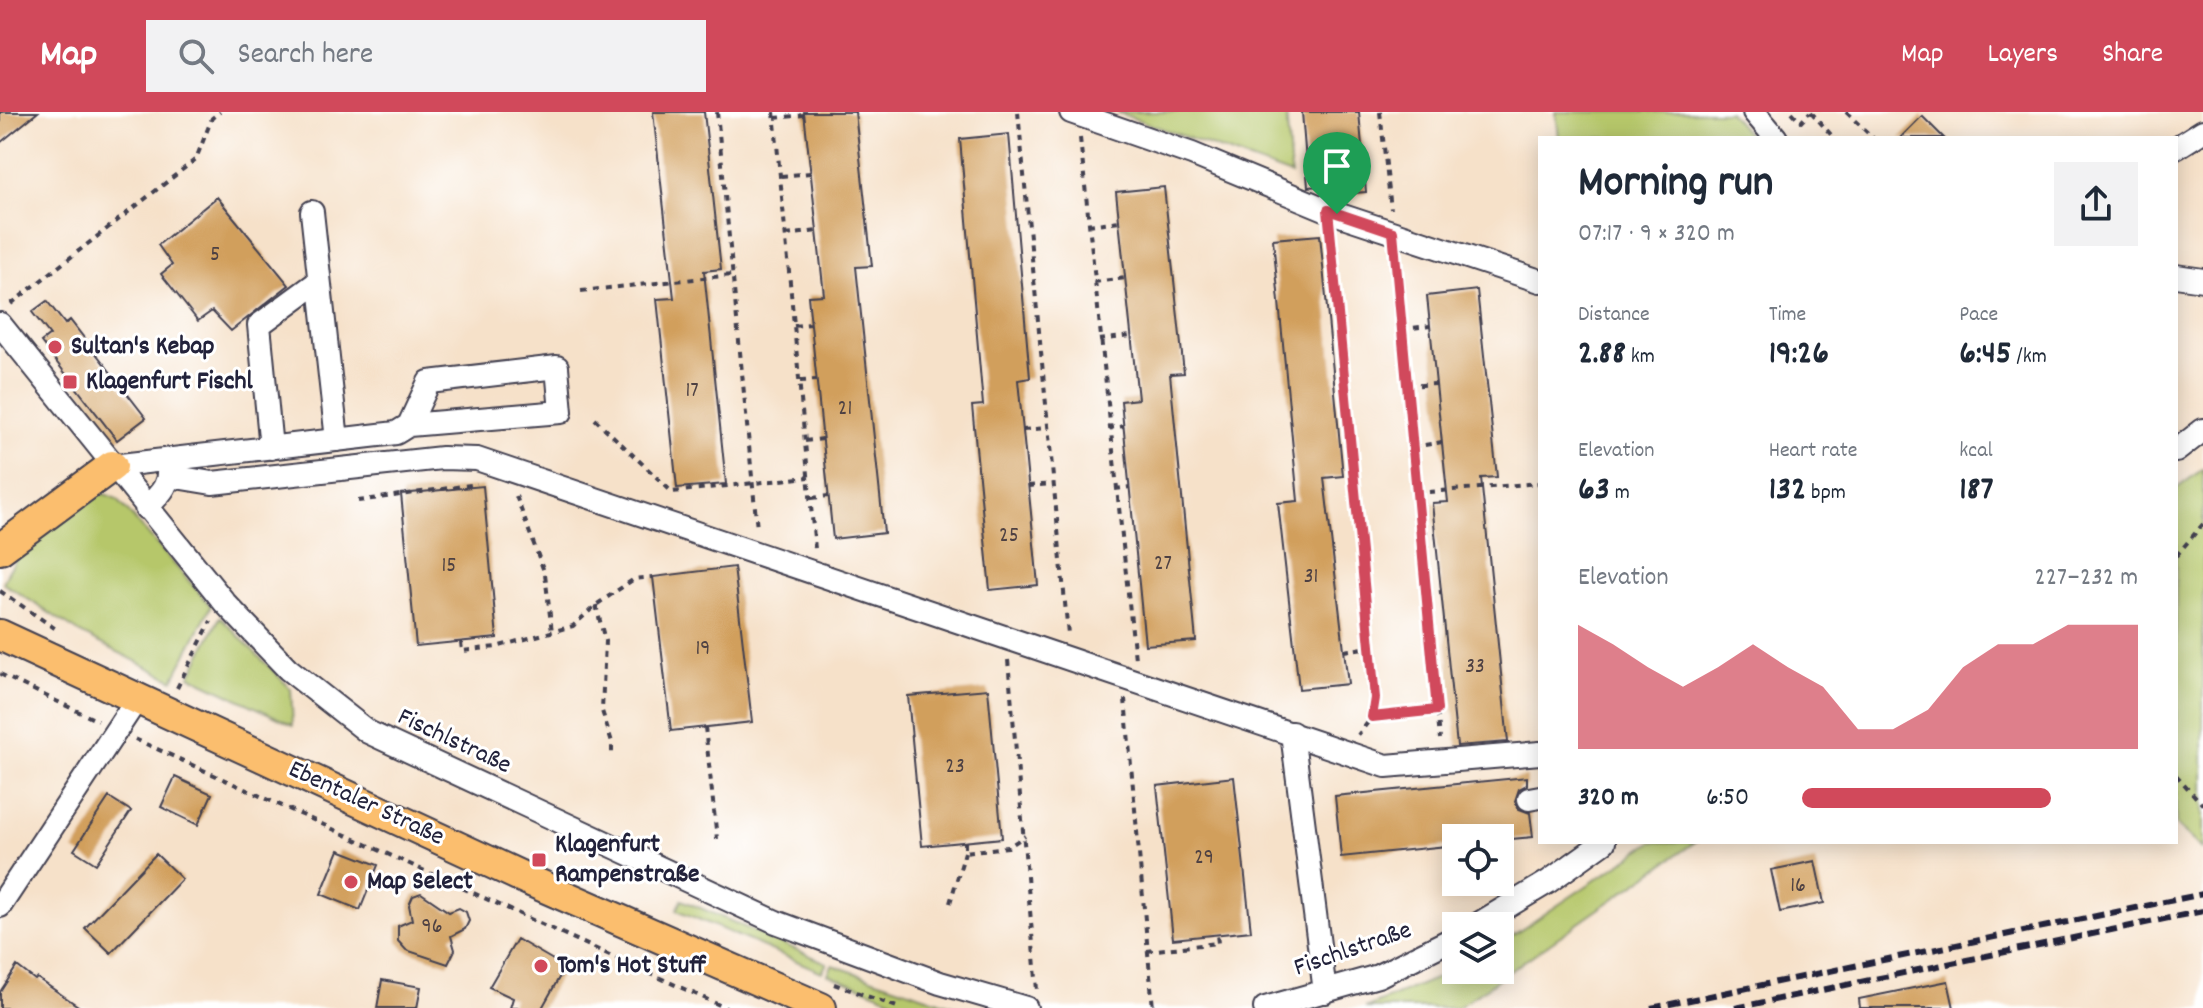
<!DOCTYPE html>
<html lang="en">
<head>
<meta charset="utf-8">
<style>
  :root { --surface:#fff; --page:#f2f2f3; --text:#1f2937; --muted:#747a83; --accent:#d1495b }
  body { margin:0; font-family:Dekko,sans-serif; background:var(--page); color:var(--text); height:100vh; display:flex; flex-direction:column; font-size:30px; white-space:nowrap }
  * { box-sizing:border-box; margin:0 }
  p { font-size:26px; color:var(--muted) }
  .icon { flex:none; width:44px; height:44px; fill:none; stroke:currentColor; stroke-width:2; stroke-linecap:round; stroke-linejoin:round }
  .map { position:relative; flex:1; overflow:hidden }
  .details { position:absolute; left:1538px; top:24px; width:640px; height:708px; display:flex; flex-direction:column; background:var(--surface); border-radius:0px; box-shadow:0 4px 20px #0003 }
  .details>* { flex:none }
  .controls { position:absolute; left:1442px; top:712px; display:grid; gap:16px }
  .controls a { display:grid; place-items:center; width:72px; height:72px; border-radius:0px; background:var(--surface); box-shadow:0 4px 20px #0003; font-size:40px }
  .pin { position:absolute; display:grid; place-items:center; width:68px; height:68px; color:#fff; margin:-82px -34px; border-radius:50% 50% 50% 0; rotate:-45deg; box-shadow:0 0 8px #0007 }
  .pin .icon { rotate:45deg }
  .round { display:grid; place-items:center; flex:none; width:84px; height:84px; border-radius:0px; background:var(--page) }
  .head { display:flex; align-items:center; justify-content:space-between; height:136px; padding:0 40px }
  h1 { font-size:44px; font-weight:700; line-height:60px }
  .figures { display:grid; grid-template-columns:repeat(3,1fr); gap:12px; height:136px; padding:8px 40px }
  .figures div { display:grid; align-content:center }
  .figures b { font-size:34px; font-weight:700 }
  .figures small { font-size:22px; font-weight:400 }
  .figures p { font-size:22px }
  .chart { height:224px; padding:16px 40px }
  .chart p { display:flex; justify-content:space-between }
  .chart svg { width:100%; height:144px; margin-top:8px; fill:var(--accent); opacity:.7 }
  ul { padding:0 40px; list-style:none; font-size:26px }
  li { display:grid; grid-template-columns:128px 96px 1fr; align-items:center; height:60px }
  li i { height:20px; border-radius:10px; background:var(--accent) }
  header { display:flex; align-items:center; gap:48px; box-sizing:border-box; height:112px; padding:0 40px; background:var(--accent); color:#fff }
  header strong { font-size:38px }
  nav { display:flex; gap:44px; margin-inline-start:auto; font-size:28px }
  .search { width:560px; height:72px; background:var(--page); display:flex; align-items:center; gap:20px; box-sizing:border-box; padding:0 28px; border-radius:0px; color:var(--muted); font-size:30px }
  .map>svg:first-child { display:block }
  .green { fill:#b6c76a; stroke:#6c7452; stroke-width:2 }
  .building { fill:#d19f5b }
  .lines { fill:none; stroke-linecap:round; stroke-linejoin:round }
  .minor-casing { stroke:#423f50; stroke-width:26 }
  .major-casing { stroke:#423f50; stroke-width:34 }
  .path { stroke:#423f50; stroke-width:4; stroke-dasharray:6 6; stroke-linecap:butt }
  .minor { stroke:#fff; stroke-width:22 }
  .major { stroke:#fbbe6e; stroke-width:30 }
  .rail { stroke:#22223b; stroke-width:6; stroke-dasharray:12 6; stroke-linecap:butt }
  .route-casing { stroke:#fff; stroke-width:16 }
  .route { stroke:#d1495b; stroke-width:10 }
  .poi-dot { fill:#d1495b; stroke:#fff; stroke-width:3 }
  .labels { text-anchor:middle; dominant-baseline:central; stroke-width:6; stroke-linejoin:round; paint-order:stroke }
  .number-label { font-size:22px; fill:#4e4143 }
  .poi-label { font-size:26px; font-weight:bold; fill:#22223b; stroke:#fff; text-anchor:start }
  .street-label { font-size:26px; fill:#22223b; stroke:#fff }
</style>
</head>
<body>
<header>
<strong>Map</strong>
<div class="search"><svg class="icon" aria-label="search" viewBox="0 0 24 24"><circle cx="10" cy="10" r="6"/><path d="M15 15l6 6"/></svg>Search here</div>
<nav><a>Map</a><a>Layers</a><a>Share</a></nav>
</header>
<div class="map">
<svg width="2203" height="896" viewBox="0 0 2203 896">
  <rect width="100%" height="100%" fill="#fff"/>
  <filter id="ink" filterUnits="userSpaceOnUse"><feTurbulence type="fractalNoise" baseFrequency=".0125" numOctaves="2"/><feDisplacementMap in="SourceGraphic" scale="16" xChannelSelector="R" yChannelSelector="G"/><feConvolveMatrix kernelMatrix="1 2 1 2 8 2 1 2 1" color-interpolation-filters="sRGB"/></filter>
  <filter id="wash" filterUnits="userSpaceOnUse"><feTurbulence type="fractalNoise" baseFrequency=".006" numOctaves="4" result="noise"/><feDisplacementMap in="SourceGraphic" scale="32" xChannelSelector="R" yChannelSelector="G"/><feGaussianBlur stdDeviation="1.8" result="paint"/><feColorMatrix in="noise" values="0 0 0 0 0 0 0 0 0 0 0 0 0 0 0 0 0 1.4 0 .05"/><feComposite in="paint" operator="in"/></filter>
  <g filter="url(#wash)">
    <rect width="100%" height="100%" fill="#f6e1c9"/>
    <path class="green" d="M1116 0H1286L1291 63Z
      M1556 0H1729L1751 26H1559Z
      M2203 357V738L2176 713V377Z
      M105 382 117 387 211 494 173 568 82 522 3 471C19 429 58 409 93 383Z
      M220 505 291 577 293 613 190 564Z
      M1652 730H1695L1457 896H1365L1456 858H1500V832Z
      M682 788 827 851 822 860 677 798Z
      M832 853 960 896H915L828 862Z"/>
    <g id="blocks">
      <path class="building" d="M0 0H38L0 31Z
        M653 0H704L721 157 704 159 726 372 677 376 657 187 674 186Z
        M804 0H855L872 154 856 155 884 421 833 427 808 184 824 183Z
        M1302 0H1359L1366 80 1340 82 1320 74 1308 75Z
        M1922 4 1944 26H1900Z
        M1009 22 1030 266 1018 268 1038 473 990 478 972 294 983 293 960 27Z
        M1164 75 1184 261 1170 262 1196 529 1145 533 1121 289 1138 287 1116 80Z
        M217 85 289 173 231 219 212 199 198 209 161 162 172 153 158 133Z
        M1320 123 1343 364 1324 366 1348 572 1299 577 1278 391 1298 389 1273 127Z
        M1477 178 1497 365 1481 366 1508 630 1457 634 1432 391 1448 390 1427 184Z
        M47 189 65 212 70 208 146 306 117 328 41 230 50 223 32 200Z
        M483 374 497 526 416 534 401 382Z
        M734 455 752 610 671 619 653 465Z
        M988 577 1002 726 922 734 908 584Z
        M175 665 212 682 198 713 161 695Z
        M1234 665 1251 819 1173 827 1157 674Z
        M1527 665V673L1519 677 1515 689 1519 697 1530 701 1533 725 1500 728 1456 726V733L1341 745 1335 684Z
        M109 685 131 699 96 752 74 738Z
        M339 738 378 753 360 798 321 782Z
        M156 742 182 767 111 841 85 816Z
        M1815 749 1824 791 1780 800 1771 758Z
        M421 781 449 800 459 796 466 800 469 809 465 817 451 824 455 838 448 852 406 838 398 829V814L412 808 409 793 413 784Z
        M517 827 565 855 542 896H510L513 886 489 875Z
        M17 854 35 868 37 866 81 896H0V880Z
        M382 868 421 875 417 896H377Z
        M1948 869 1954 896H1860L1859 887Z"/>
    </g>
  </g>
  <g filter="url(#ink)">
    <use href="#blocks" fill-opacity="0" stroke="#423f50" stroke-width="2"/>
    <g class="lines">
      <defs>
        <path id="minor" d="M1071 0 1192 42 1337 102 1540 169
          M1754 0 1776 26
          M2176 36 2203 19
          M312 100 337 328
          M2176 164 2203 168
          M0 212 225 491 288 557 368 620 776 810 940 871 1026 896
          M271 336 259 213 319 169
          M2176 339 2203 318
          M112 354 396 321 409 313 561 300 557 255 429 270 409 313
          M170 364 212 371 442 346 477 347 1386 654 1540 641
          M146 396C162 381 172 371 167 349
          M1292 621 1325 880
          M1529 687 1540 685
          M0 794 137 587
          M1475 814 1548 770 1604 730
          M1265 896 1378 864 1456 825"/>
        <path id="major" d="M0 437 112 354
          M0 523 533 770 821 896"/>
      </defs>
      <use href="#minor" class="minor-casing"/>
      <use href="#major" class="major-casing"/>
      <path class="path" d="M717 0 757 417
        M774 0 815 437
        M1018 0 1068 522
        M1380 0 1391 97
        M1792 0 1801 10 1810 0
        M1811 0 1834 26
        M1846 0 1873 26
        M775 6 804 3
        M1080 26 1135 547
        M781 64 811 61
        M1088 113 1119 109
        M1330 122 1375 586 1372 605 1358 623
        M786 123 817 119
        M1395 146 1440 627
        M1094 170 1125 166
        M581 179 732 163
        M11 192 196 47 212 6 220 0
        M794 214 810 212
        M1402 217 1430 214
        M1099 228 1131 224
        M800 269 817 268
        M1407 274 1436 272
        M595 307 672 380 809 365
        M1108 316 1124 314
        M1023 318 1048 316
        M805 329 823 327
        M1413 335 1442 330
        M1028 374 1054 372
        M1115 377 1130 375
        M1417 381 1540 371
        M516 384 545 462 552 520
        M812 386 829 384
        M358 389 477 372
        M1422 421 1435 420
        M2176 444 2203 412
        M0 479 59 519
        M1427 482 1441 480
        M596 493 605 529 602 599 612 630V646
        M461 530 462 539 496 535 573 514 596 493 634 467 653 465
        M1344 539 1370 535
        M1008 548 1037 878
        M0 562 98 609
        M177 576 211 509
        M1125 587 1153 896
        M1372 605 1437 598
        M705 615 717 727
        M135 627 726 896
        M2176 663 2203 693
        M965 730V740L1008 735 1025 724
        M950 791 965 740
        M1147 839 1218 831 1217 823
        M834 872 900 896"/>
      <use href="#minor" class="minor"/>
      <use href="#major" class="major"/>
      <path class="rail" d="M1651 896 2203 782
        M1735 896 2203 799"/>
    </g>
  </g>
  <g class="lines" filter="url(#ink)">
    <defs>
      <path id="route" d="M1328 98 1393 120 1437 598 1372 605 1375 586Z"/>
    </defs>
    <use href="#route" class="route-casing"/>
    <use href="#route" class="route"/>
  </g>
  <g class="poi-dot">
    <circle cx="55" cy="235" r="8"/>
    <rect x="62" y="262" width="16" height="16" rx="4"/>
    <rect x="531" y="740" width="16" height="16" rx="4"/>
    <circle cx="351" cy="770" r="8"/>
    <circle cx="541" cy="854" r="8"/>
  </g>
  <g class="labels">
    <g class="number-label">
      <text x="215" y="143">5</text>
      <text x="692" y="279">17</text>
      <text x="845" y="297">21</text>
      <text x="1009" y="424">25</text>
      <text x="1163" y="452">27</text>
      <text x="449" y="454">15</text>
      <text x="1311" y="465">31</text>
      <text x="703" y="537">19</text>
      <text x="1475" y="555">33</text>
      <text x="955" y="655">23</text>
      <text x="1204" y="746">29</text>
      <text x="1798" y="774">16</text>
      <text x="432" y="815">96</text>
    </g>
    <g class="poi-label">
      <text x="71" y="235">Sultan's Kebap</text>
      <text x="86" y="270">Klagenfurt Fischl</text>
      <text x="555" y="733">Klagenfurt<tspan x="555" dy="30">Rampenstraße</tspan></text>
      <text x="367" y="770">Map Select</text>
      <text x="557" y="854">Tom's Hot Stuff</text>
    </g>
    <g class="street-label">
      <text transform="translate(454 630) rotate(25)">Fischlstraße</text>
      <text transform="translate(366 692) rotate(25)">Ebentaler Straße</text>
      <text transform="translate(1353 838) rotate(-19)">Fischlstraße</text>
    </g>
  </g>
</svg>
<div class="controls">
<a><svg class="icon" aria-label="locate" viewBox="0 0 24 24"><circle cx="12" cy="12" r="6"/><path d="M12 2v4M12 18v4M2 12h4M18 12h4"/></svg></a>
<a><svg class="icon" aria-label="layers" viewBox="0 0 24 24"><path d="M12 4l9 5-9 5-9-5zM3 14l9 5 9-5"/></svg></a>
</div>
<div class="pin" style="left:1337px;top:102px;background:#1e9e55"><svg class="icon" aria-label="arrive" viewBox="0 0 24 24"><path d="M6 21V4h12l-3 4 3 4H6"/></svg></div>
<section class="details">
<div class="head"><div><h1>Morning run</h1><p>07:17 · 9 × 320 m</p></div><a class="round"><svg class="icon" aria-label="share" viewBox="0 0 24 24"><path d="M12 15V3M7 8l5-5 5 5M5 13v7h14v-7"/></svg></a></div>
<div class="figures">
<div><p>Distance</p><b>2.88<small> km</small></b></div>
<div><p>Time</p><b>19:26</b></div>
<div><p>Pace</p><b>6:45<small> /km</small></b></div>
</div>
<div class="figures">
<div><p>Elevation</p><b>63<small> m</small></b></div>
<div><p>Heart rate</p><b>132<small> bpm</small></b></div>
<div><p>kcal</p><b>187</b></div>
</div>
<div class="chart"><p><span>Elevation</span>227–232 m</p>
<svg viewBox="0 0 160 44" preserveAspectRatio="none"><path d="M0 44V6L10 12L20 19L30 25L40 19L50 12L60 19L70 25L80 38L90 38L100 32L110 19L120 12L130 12L140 6L150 6L160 6V44z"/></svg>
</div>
<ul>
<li><b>320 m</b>6:50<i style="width:74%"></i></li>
</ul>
</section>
</div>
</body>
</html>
